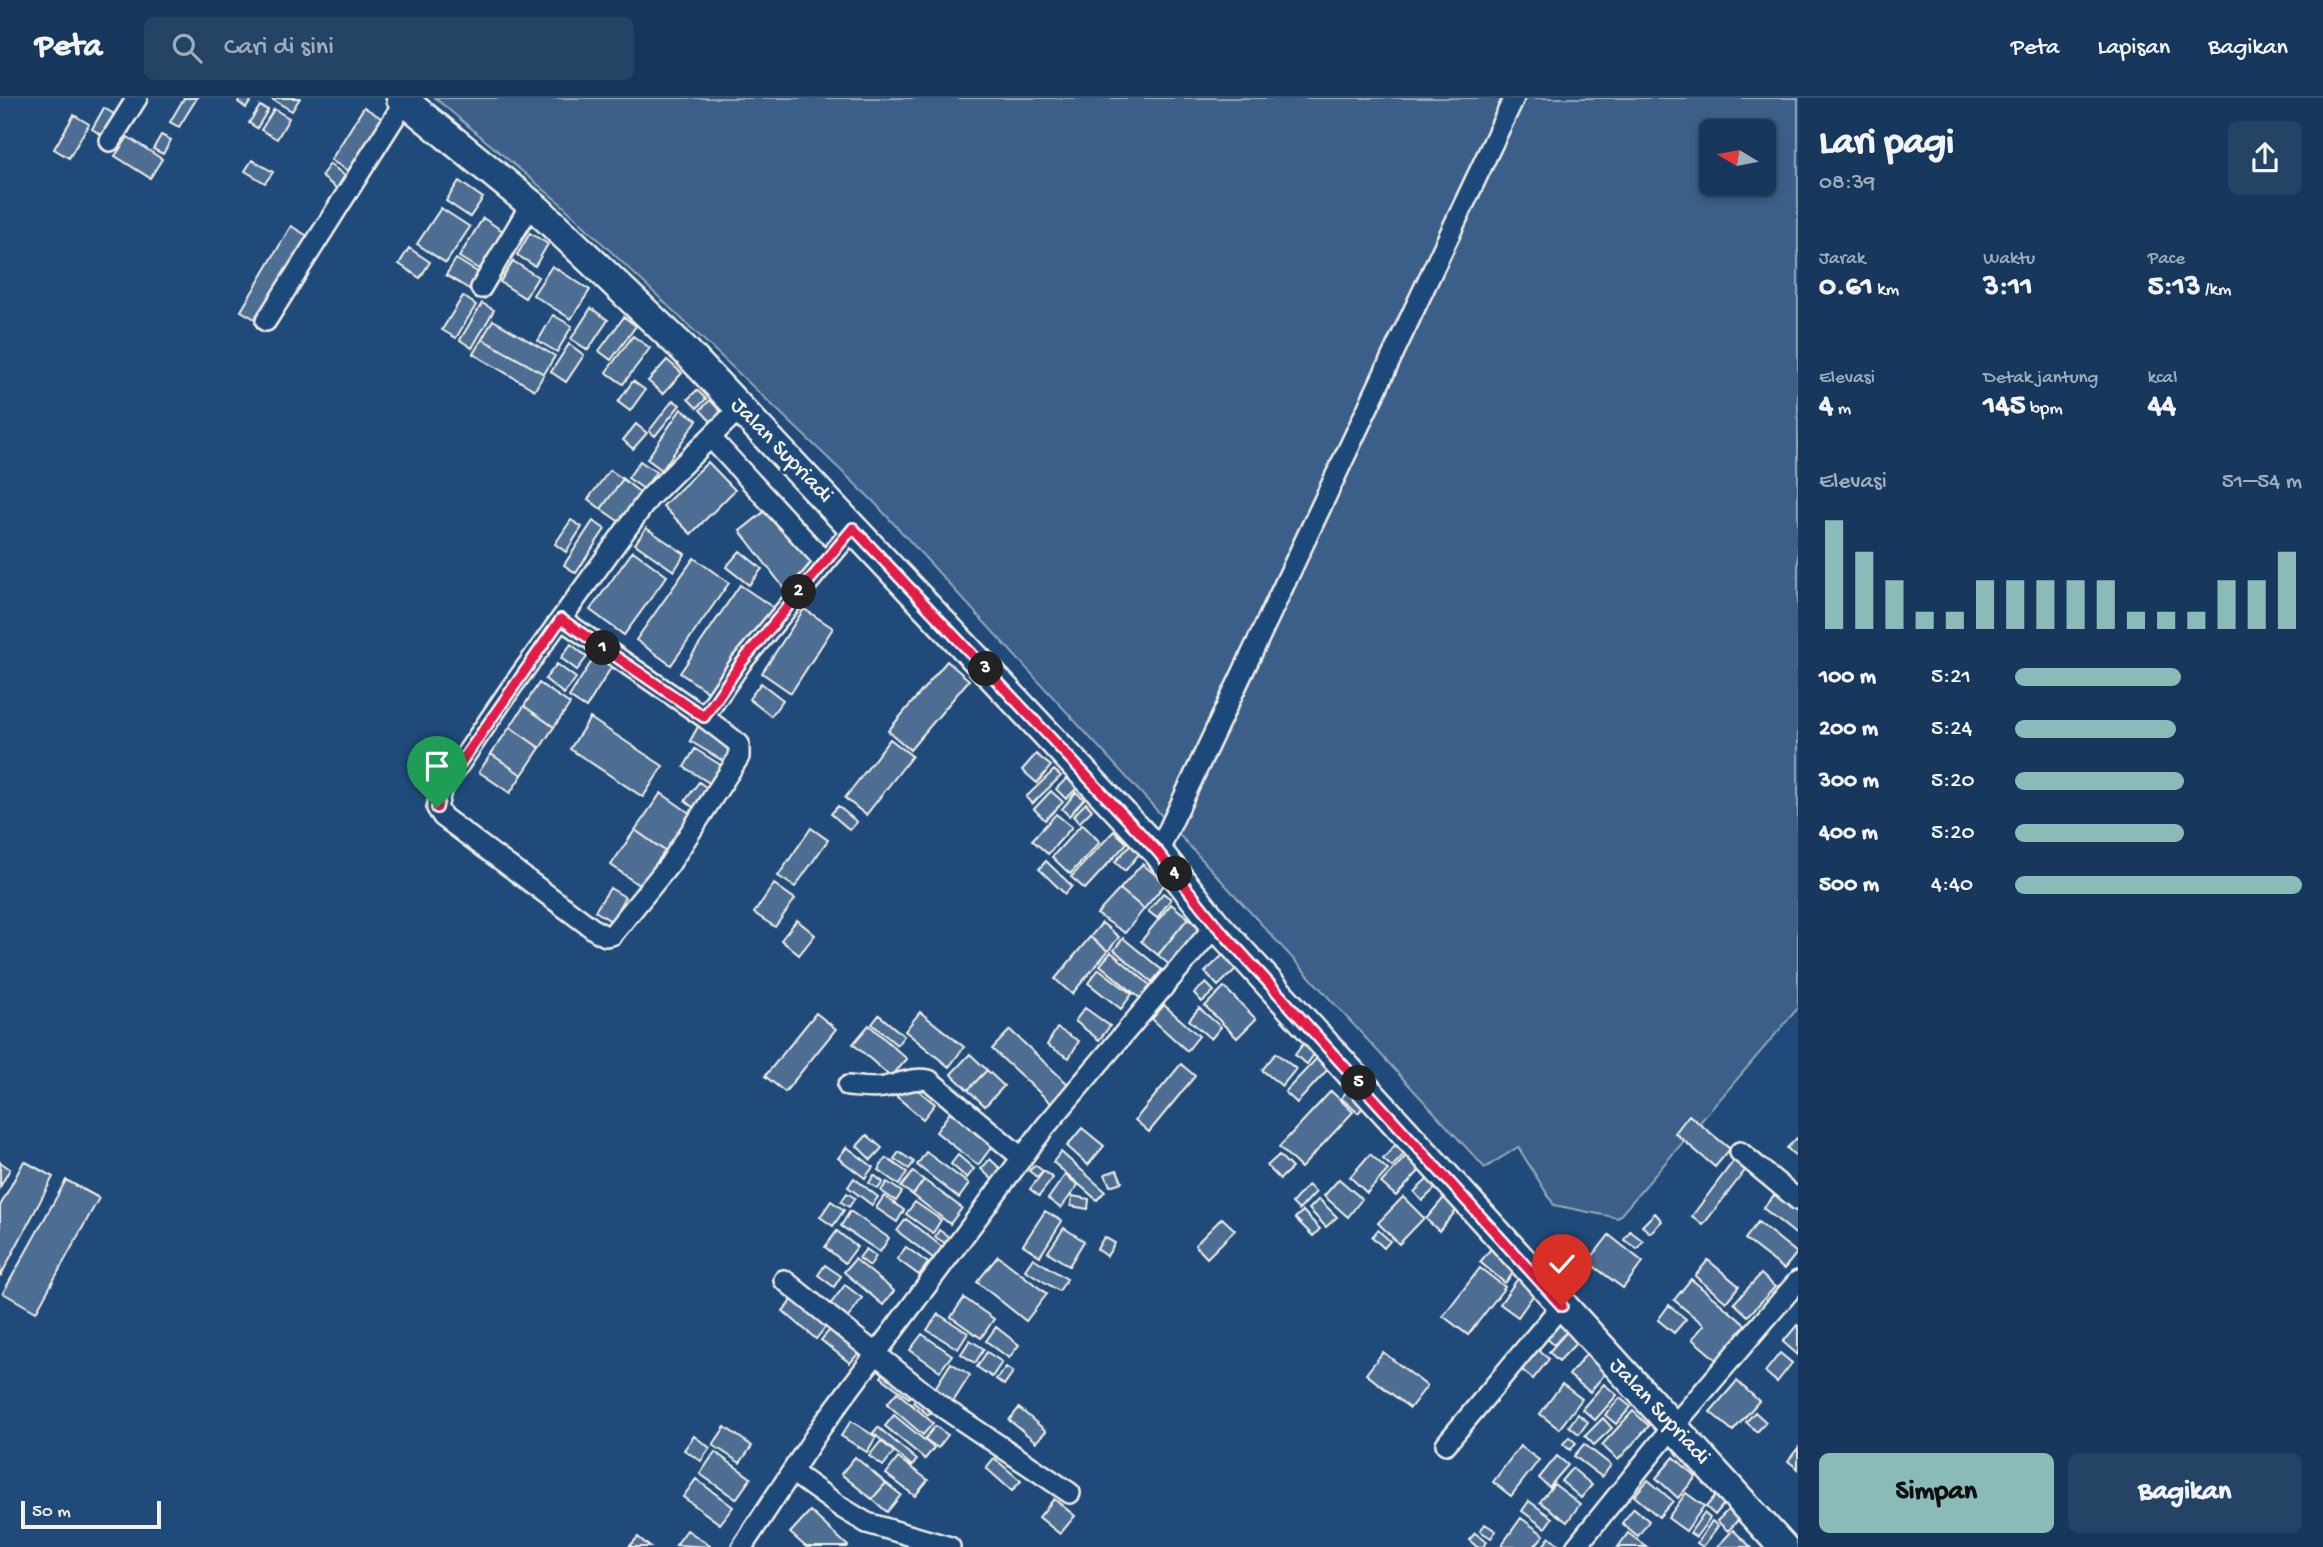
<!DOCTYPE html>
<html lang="id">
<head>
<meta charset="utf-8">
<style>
  :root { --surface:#17385c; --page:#244365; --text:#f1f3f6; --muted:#9eacbb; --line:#365272; --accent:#8bbbb9 }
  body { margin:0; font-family:"Gochi Hand",sans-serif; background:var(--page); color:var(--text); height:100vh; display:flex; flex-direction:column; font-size:26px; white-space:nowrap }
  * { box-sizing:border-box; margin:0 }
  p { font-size:23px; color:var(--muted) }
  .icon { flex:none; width:38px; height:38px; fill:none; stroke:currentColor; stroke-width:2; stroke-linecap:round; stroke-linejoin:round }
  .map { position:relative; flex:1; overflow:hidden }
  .sheet { display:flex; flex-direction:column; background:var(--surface); width:525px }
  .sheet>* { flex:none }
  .needle { width:46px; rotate:280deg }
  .controls { position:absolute; left:1699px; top:21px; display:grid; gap:14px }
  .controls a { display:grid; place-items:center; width:77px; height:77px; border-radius:10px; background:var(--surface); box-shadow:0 4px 10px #0003,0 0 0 2px var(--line); font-size:35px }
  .scale { position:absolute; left:21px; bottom:18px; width:140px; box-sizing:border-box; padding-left:7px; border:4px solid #f4f1e8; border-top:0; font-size:19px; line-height:24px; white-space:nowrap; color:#f4f1e8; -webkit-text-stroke:5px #1f4a7a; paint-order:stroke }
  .pin { position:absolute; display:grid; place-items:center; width:60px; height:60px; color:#fff; margin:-72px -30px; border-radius:50% 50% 50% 0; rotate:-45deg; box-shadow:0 0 7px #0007 }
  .pin .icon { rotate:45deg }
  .km { position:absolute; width:35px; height:35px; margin:-18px; border-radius:50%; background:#222; color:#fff; font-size:19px; line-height:35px; text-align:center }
  .round { display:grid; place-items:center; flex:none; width:74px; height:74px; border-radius:10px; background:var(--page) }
  .overview { display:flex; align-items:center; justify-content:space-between; height:119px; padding:0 21px }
  h1 { font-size:38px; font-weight:700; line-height:52px }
  .metrics { display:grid; grid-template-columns:repeat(3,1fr); gap:10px; height:119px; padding:7px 21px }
  .metrics div { display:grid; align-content:center }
  .metrics b { font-size:30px; font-weight:700 }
  .metrics small { font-size:19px; font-weight:400 }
  .metrics p { font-size:19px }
  .chart { height:196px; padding:14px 21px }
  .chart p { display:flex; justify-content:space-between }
  .chart svg { width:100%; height:126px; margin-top:7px; stroke:var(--accent); stroke-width:6 }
  .cta { display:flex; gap:14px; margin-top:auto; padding:14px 21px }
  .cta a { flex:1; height:80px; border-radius:10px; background:var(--accent); color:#111; font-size:28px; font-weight:700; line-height:80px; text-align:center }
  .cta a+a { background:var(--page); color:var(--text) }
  ul { padding:0 21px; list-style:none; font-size:23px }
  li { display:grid; grid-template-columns:112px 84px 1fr; align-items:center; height:52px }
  li i { height:18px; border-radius:9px; background:var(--accent) }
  header { display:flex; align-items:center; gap:42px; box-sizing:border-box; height:98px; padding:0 35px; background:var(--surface); border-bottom:2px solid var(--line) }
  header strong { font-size:33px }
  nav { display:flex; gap:38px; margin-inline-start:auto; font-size:24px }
  .search { width:490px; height:63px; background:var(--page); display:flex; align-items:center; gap:18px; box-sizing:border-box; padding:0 24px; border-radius:10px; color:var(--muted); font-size:26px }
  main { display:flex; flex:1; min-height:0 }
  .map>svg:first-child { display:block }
  .green { fill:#3a5f88; stroke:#97a8b8; stroke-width:2; fill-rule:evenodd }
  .building { fill:#4d6e92; stroke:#f4f1e8; stroke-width:2 }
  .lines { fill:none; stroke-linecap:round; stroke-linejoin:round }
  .minor-casing { stroke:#f4f1e8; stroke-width:24 }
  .secondary-casing { stroke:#f4f1e8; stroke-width:33 }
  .minor { stroke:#1f4a7a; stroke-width:19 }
  .secondary { stroke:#1f4a7a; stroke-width:28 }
  .route-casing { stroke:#fff; stroke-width:14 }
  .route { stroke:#e11d48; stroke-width:9 }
  .labels { text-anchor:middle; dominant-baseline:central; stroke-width:6; stroke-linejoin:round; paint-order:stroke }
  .street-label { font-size:23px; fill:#f4f1e8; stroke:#1f4a7a }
</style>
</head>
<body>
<header>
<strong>Peta</strong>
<div class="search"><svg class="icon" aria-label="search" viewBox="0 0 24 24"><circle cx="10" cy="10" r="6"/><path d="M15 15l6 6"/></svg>Cari di sini</div>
<nav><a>Peta</a><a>Lapisan</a><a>Bagikan</a></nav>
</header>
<main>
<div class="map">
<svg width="1798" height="1449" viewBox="0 0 1798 1449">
  <rect width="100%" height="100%" fill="#1f4a7a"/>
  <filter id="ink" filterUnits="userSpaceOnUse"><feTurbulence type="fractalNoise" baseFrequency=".0143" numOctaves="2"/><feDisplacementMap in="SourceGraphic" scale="14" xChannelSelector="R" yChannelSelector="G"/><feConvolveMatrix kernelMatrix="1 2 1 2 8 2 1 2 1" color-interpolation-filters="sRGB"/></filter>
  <g filter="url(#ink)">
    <path class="green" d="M435 0H1798V910L1618 1120 1554 1107 1518 1049 1485 1070 873 403 561 106ZM1712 33H1764V86H1712Z"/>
    <path class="building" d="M184 0H197L179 29 170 24Z
      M240 0H253L246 10 238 4Z
      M270 0H300L292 13Z
      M260 8 268 12 257 30 249 25Z
      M364 9 389 25 356 78 331 62Z
      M104 10 119 19 106 40 92 31Z
      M274 11 289 20 277 41 261 32Z
      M74 17 89 26 69 60 54 51Z
      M161 37 171 42 163 56 153 51Z
      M128 39 162 61 150 80 115 58Z
      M252 62 273 74 265 85 245 73Z
      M330 66 353 84 344 96 321 78Z
      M459 83 483 100 470 119 446 103Z
      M441 110 470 129 446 165 417 146Z
      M483 120 506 135 482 173 459 159Z
      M291 128 311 140 260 224 241 213Z
      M530 135 548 146 535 168 517 157Z
      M409 150 430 164 420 180 399 166Z
      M456 161 479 175 469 191 446 177Z
      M513 163 538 179 525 200 500 184Z
      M552 168 590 192 571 221 533 197Z
      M463 198 476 207 456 240 442 232Z
      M482 205 494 212 472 250 460 242Z
      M591 210 608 222 588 252 571 241Z
      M553 217 572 228 557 254 538 243Z
      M624 219 636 228 611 262 599 253Z
      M493 222 555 258 544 276 482 241Z
      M633 238 650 250 623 286 606 274Z
      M482 241 544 276 535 292 473 256Z
      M569 246 584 257 566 284 551 274Z
      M667 262 682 275 663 296 648 283Z
      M633 283 645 292 630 313 618 304Z
      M697 292 706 301 697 310 688 301Z
      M673 302 680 307 655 338 649 333Z
      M710 302 727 320 717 330 700 312Z
      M681 311 697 322 662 372 647 361Z
      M636 326 647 335 633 351 623 342Z
      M640 363 656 374 644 391 628 380Z
      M708 364 735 392 691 436 663 408Z
      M610 372 623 381 601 411 588 401Z
      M623 381 643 397 621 425 601 411Z
      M769 410 814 466 784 490 740 433Z
      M571 422 582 429 566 454 555 446Z
      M593 423 605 431 576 475 564 467Z
      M646 430 685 456 674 473 635 446Z
      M633 453 667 478 624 537 590 512Z
      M740 453 762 471 749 487 726 469Z
      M694 460 729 485 671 567 636 542Z
      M740 487 774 510 714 598 680 575Z
      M804 511 833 530 791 595 762 575Z
      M571 546 587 559 577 572 561 560Z
      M597 555 614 565 586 610 569 599Z
      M947 563 969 582 910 652 888 633Z
      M557 566 576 580 564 596 545 581Z
      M539 585 570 606 554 629 524 608Z
      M761 585 783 602 771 618 749 601Z
      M524 608 554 629 540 650 510 629Z
      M590 620 663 668 643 699 570 651Z
      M700 625 738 648 728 666 690 643Z
      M510 629 540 650 522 677 491 656Z
      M890 641 912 658 866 717 845 700Z
      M695 651 727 671 716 689 684 669Z
      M491 656 522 677 510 695 479 674Z
      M1036 656 1051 668 1037 685 1022 672Z
      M1054 672 1061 678 1032 706 1026 699Z
      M1067 680 1077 690 1066 701 1056 691Z
      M699 684 714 695 699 714 685 703Z
      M1051 693 1063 704 1045 722 1034 711Z
      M1076 694 1084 701 1069 718 1062 711Z
      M661 695 691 716 665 753 635 732Z
      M1086 705 1092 712 1079 725 1073 718Z
      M838 708 857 724 850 732 831 716Z
      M1056 716 1072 729 1048 756 1032 742Z
      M1082 726 1100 744 1070 776 1052 759Z
      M811 730 828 742 795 789 778 778Z
      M635 732 665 753 640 788 611 767Z
      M1114 733 1127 745 1085 791 1071 779Z
      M1130 747 1140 755 1125 773 1115 764Z
      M1046 763 1072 788 1065 796 1039 771Z
      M1142 766 1166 785 1144 811 1120 791Z
      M774 786 795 801 775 829 754 815Z
      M610 790 625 799 611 823 595 813Z
      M1120 791 1144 811 1125 835 1097 816Z
      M1163 795 1171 801 1157 820 1148 813Z
      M1171 806 1188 820 1158 857 1141 843Z
      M1188 820 1205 835 1174 871 1158 857Z
      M797 822 815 837 799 857 781 842Z
      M1102 825 1119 839 1108 853 1090 839Z
      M1090 839 1108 853 1072 896 1055 881Z
      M1123 840 1162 872 1152 884 1114 852Z
      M1111 854 1151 888 1141 901 1100 867Z
      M1224 856 1237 870 1218 888 1205 874Z
      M1099 871 1132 896 1121 911 1088 885Z
      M1206 885 1214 893 1202 904 1194 895Z
      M1224 889 1256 921 1237 940 1205 908Z
      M1164 907 1199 938 1187 953 1152 921Z
      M1085 910 1110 928 1099 942 1075 923Z
      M1199 910 1221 929 1211 941 1189 922Z
      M920 914 964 949 949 969 905 933Z
      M816 915 836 931 785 994 765 978Z
      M879 917 904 938 897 947 872 926Z
      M869 927 907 961 891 979 853 946Z
      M1057 930 1079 943 1069 960 1047 947Z
      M1010 932 1069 987 1052 1006 992 951Z
      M1306 942 1318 951 1307 966 1295 957Z
      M1276 955 1296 971 1282 988 1262 972Z
      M970 956 987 972 968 992 951 976Z
      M1318 959 1329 970 1297 1005 1285 994Z
      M1181 966 1195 978 1149 1034 1135 1022Z
      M987 972 1004 988 985 1008 968 992Z
      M907 983 935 1006 923 1021 896 998Z
      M1349 991 1366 1006 1358 1015 1341 1000Z
      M1331 993 1353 1014 1301 1070 1279 1049Z
      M951 1013 994 1046 978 1067 936 1034Z
      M1689 1017 1730 1051 1715 1069 1675 1035Z
      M1082 1030 1104 1048 1088 1067 1067 1048Z
      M867 1037 882 1050 871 1062 857 1048Z
      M1797 1040 1798 1041V1060L1787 1050Z
      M1397 1045 1406 1054 1392 1069 1383 1061Z
      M847 1049 873 1069 865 1080 838 1060Z
      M899 1054 914 1064 909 1071 894 1061Z
      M926 1054 969 1086 959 1100 917 1067Z
      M1061 1054 1105 1093 1097 1102 1053 1064Z
      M1370 1056 1388 1072 1367 1095 1350 1079Z
      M958 1057 974 1071 967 1080 951 1066Z
      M1279 1057 1292 1070 1280 1081 1267 1068Z
      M1407 1057 1421 1071 1396 1098 1381 1085Z
      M886 1060 907 1074 899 1087 878 1072Z
      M990 1061 1003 1073 994 1083 981 1071Z
      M1735 1061 1747 1070 1703 1127 1692 1118Z
      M24 1063 53 1079 0 1179V1108Z
      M0 1064 10 1071 0 1089Z
      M1035 1067 1043 1073 1037 1079 1029 1073Z
      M1117 1072 1122 1084 1110 1088 1105 1076Z
      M1044 1073 1053 1080 1039 1098 1030 1091Z
      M913 1074 924 1082 913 1097 901 1089Z
      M1433 1076 1441 1085 1422 1103 1414 1094Z
      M874 1077 883 1084 878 1091 869 1085Z
      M1065 1077 1078 1087 1061 1110 1048 1101Z
      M854 1080 878 1099 872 1107 848 1089Z
      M1339 1081 1362 1101 1348 1119 1324 1098Z
      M66 1082 99 1100 36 1214 3 1195Z
      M924 1082 962 1110 950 1126 913 1097Z
      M887 1084 902 1094 896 1103 881 1093Z
      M1308 1087 1316 1094 1299 1112 1292 1105Z
      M847 1095 855 1100 849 1109 841 1104Z
      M1448 1095 1461 1107 1439 1133 1426 1121Z
      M1775 1096 1798 1115V1138L1763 1110Z
      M884 1098 904 1112 897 1124 876 1110Z
      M1072 1098 1089 1101 1088 1111 1071 1108Z
      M1403 1099 1424 1120 1399 1146 1378 1125Z
      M1319 1101 1337 1119 1326 1129 1309 1111Z
      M831 1103 844 1112 833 1128 820 1119Z
      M915 1104 941 1122 933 1135 906 1116Z
      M850 1113 889 1140 880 1154 841 1128Z
      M1045 1113 1062 1123 1040 1158 1023 1147Z
      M1303 1113 1320 1131 1313 1138 1295 1120Z
      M1655 1115 1662 1123 1650 1135 1642 1128Z
      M1222 1120 1235 1132 1207 1160 1195 1147Z
      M906 1121 945 1151 937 1163 897 1133Z
      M1758 1124 1797 1155 1784 1171 1745 1141Z
      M1064 1130 1084 1143 1069 1168 1048 1154Z
      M939 1132 949 1139 945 1145 935 1139Z
      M1378 1132 1390 1143 1384 1150 1372 1139Z
      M837 1133 857 1149 845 1165 825 1149Z
      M1630 1133 1643 1143 1637 1151 1624 1142Z
      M1609 1137 1643 1164 1623 1190 1588 1164Z
      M1104 1139 1115 1145 1107 1158 1097 1151Z
      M1493 1148 1518 1169 1505 1185 1480 1164Z
      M906 1149 928 1165 919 1177 897 1161Z
      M866 1151 876 1158 870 1168 859 1160Z
      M998 1158 1047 1196 1026 1223 977 1184Z
      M1033 1160 1067 1181 1059 1193 1025 1172Z
      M855 1161 894 1193 883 1207 844 1174Z
      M1708 1162 1739 1188 1726 1204 1695 1178Z
      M825 1167 841 1178 834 1189 818 1177Z
      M1480 1170 1505 1189 1468 1237 1443 1218Z
      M1761 1176 1775 1189 1748 1218 1734 1205Z
      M1519 1179 1537 1192 1518 1219 1500 1206Z
      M1691 1181 1748 1229 1719 1264 1692 1241 1704 1227 1674 1202Z
      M845 1187 862 1200 847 1221 829 1208Z
      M798 1195 831 1222 816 1241 783 1213Z
      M964 1200 994 1221 981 1240 951 1219Z
      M1669 1207 1686 1221 1674 1235 1658 1222Z
      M938 1216 968 1235 958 1251 927 1232Z
      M1557 1217 1571 1229 1554 1247 1541 1235Z
      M835 1226 864 1249 850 1265 821 1242Z
      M1797 1227 1798 1228V1257L1783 1244Z
      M996 1229 1019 1247 1009 1260 986 1243Z
      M1571 1229 1582 1239 1559 1263 1549 1254Z
      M922 1236 952 1257 940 1273 910 1252Z
      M970 1242 984 1251 975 1265 961 1256Z
      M1532 1247 1549 1261 1533 1281 1516 1267Z
      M987 1254 1002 1264 992 1279 977 1269Z
      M1383 1254 1427 1288 1410 1310 1366 1276Z
      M1588 1254 1609 1271 1590 1294 1569 1277Z
      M1780 1255 1792 1265 1777 1284 1765 1274Z
      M951 1265 970 1277 949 1310 930 1298Z
      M889 1268 917 1289 909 1300 881 1279Z
      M1006 1269 1013 1274 1004 1287 996 1281Z
      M1737 1283 1759 1303 1733 1333 1710 1314Z
      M1562 1286 1582 1301 1559 1331 1540 1316Z
      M1604 1286 1617 1297 1595 1322 1582 1311Z
      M897 1294 933 1325 923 1337 887 1306Z
      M921 1296 935 1310 928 1317 913 1304Z
      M1620 1300 1631 1309 1616 1326 1605 1317Z
      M1019 1310 1046 1333 1036 1344 1009 1322Z
      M1633 1313 1649 1328 1618 1362 1602 1347Z
      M1755 1314 1766 1324 1757 1334 1746 1324Z
      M1578 1316 1588 1324 1579 1336 1569 1328Z
      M894 1317 934 1350 925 1361 885 1328Z
      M1603 1320 1612 1330 1594 1347 1585 1338Z
      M851 1323 876 1339 867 1354 841 1338Z
      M935 1328 948 1337 938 1350 925 1341Z
      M725 1329 752 1348 740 1365 713 1347Z
      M878 1329 917 1362 912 1368 873 1335Z
      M694 1338 710 1350 701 1363 684 1352Z
      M1569 1339 1576 1345 1570 1352 1563 1346Z
      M881 1343 894 1354 883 1368 869 1358Z
      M1584 1346 1611 1367 1602 1379 1574 1358Z
      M1520 1348 1539 1362 1511 1398 1493 1384Z
      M1798 1350V1371L1788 1363Z
      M715 1354 751 1380 736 1401 700 1376Z
      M1557 1358 1568 1367 1549 1389 1539 1380Z
      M855 1359 886 1385 872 1401 841 1376Z
      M1674 1359 1696 1379 1678 1400 1656 1380Z
      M898 1360 928 1382 915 1398 886 1376Z
      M994 1360 1021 1383 1012 1393 986 1370Z
      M1572 1370 1592 1387 1581 1400 1561 1383Z
      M696 1381 733 1409 720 1426 683 1399Z
      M1648 1382 1673 1403 1659 1419 1634 1398Z
      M886 1385 901 1397 887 1414 872 1401Z
      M1554 1386 1580 1406 1567 1424 1540 1404Z
      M1686 1395 1704 1408 1686 1433 1668 1420Z
      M1715 1398 1724 1406 1715 1417 1706 1409Z
      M1054 1401 1075 1418 1060 1436 1039 1419Z
      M1529 1403 1552 1420 1545 1430 1522 1413Z
      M1634 1410 1649 1423 1638 1438 1622 1425Z
      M1729 1411 1739 1421 1728 1433 1717 1423Z
      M810 1413 848 1448 847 1449H806L790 1435Z
      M1704 1415 1710 1420 1696 1439 1690 1435Z
      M1521 1420 1544 1437 1534 1449H1503L1501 1448Z
      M1712 1423 1718 1428 1703 1449 1697 1445Z
      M1485 1426 1496 1433 1491 1440 1480 1433Z
      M687 1432 712 1449 676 1447Z
      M1733 1432 1751 1449H1717Z
      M1475 1435 1487 1444 1483 1449H1477L1469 1442Z
      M1628 1435 1647 1449H1618Z
      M638 1439 650 1449H629Z
      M1550 1439 1562 1449H1542Z"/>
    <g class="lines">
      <defs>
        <path id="minor" d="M110 43 137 0
          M481 190 531 106
          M266 223 405 3
          M711 340 824 463
          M561 521 704 619 741 565 854 430
          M704 619 739 646V659L669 767 612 837 606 838 596 833 443 719 437 710 441 693 511 590 649 400 740 310
          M1158 754 1514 0
          M848 988C860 989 872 991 884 989 900 986 912 979 929 982L1022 1060
          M1740 1054 1798 1102
          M784 1182 942 1309 1070 1395
          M1446 1346 1561 1208
          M792 1374 842 1410 867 1425 950 1449
          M742 1449 822 1328 1045 1029 1216 827
          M1576 1449 1672 1330 1798 1183"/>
        <path id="secondary" d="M401 0 537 111 684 251 1158 754 1216 827 1783 1449"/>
      </defs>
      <use href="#minor" class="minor-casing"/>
      <use href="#secondary" class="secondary-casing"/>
      <use href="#minor" class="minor"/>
      <use href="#secondary" class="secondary"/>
    </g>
  </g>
  <g class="lines" filter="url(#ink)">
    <defs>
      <path id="route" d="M437 710 441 693 561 521 704 619 741 565 853 430 1158 754 1216 827 1562 1208"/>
    </defs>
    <use href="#route" class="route-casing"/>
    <use href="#route" class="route"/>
  </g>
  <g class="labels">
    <g class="street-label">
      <text transform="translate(781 353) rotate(46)">Jalan Supriadi</text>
      <text transform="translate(1659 1314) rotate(47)">Jalan Supriadi</text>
    </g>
  </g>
</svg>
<div class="controls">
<a><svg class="needle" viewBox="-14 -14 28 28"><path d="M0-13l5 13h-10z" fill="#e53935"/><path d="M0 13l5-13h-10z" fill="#9eacbb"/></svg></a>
</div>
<div class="scale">50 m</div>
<div class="pin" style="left:437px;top:710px;background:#1e9e55"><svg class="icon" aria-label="arrive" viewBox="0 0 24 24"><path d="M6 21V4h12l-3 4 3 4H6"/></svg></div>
<div class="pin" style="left:1562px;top:1208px;background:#d93025"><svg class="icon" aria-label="check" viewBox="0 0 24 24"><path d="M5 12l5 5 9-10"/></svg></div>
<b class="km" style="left:603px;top:550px">1</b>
<b class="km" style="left:799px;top:494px">2</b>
<b class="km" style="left:986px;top:571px">3</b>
<b class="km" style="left:1175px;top:776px">4</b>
<b class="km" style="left:1359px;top:985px">5</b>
</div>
<section class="sheet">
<div class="overview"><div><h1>Lari pagi</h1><p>08:39</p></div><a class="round"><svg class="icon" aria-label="share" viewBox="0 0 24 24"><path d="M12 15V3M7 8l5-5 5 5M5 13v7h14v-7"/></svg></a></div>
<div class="metrics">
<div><p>Jarak</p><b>0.61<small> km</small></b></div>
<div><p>Waktu</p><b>3:11</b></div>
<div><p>Pace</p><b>5:13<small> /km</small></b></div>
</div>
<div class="metrics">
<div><p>Elevasi</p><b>4<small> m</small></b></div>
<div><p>Detak jantung</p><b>145<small> bpm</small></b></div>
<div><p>kcal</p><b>44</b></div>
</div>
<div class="chart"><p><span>Elevasi</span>51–54 m</p>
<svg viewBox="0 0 160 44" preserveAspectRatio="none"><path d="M5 44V6M15 44V17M25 44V27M35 44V38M45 44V38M55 44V27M65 44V27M75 44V27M85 44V27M95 44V27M105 44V38M115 44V38M125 44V38M135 44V27M145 44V27M155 44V17"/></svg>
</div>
<ul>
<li><b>100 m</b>5:21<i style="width:58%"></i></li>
<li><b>200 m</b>5:24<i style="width:56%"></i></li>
<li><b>300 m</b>5:20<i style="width:59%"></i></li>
<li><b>400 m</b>5:20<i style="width:59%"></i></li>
<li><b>500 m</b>4:40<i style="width:100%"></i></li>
</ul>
<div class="cta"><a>Simpan</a><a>Bagikan</a></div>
</section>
</main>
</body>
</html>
